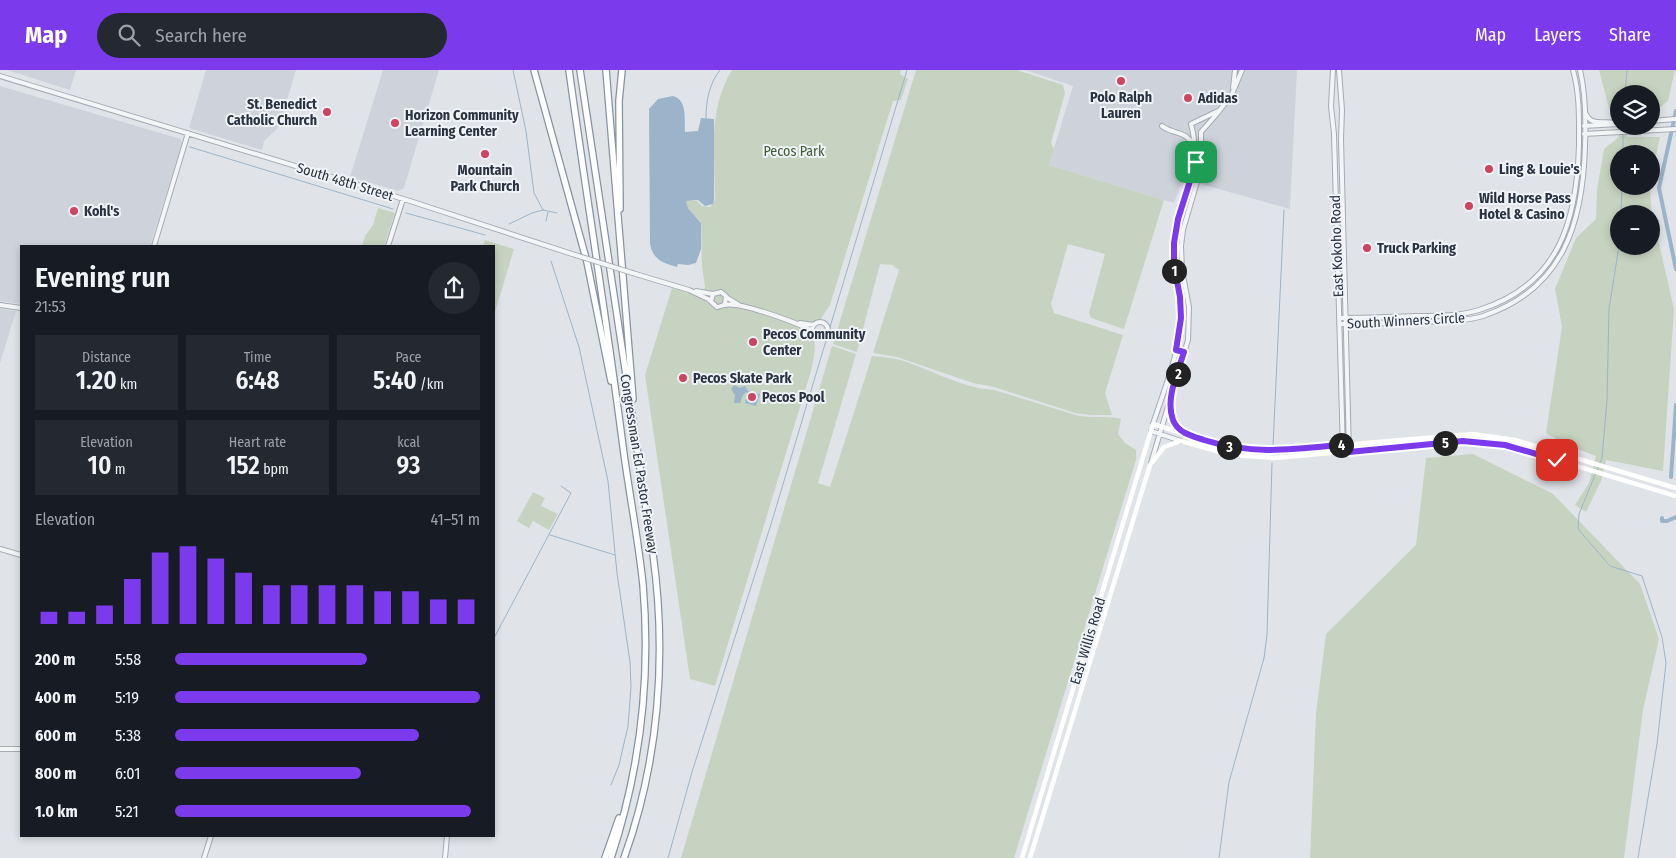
<!DOCTYPE html>
<html lang="en">
<head>
<meta charset="utf-8">
<style>
  :root { --surface:#171b24; --page:#242831; --text:#f1f3f6; --muted:#9ea1a6; --accent:#7c3aed }
  body { margin:0; font-family:"Fira Sans Condensed",sans-serif; background:var(--page); color:var(--text); height:100vh; display:flex; flex-direction:column; font-size:19px; white-space:nowrap }
  * { box-sizing:border-box; margin:0 }
  p { font-size:16px; color:var(--muted) }
  .icon { flex:none; width:28px; height:28px; fill:none; stroke:currentColor; stroke-width:2; stroke-linecap:round; stroke-linejoin:round }
  .map { position:relative; flex:1; overflow:hidden }
  .details { position:absolute; left:20px; top:175px; width:475px; height:592px; display:flex; flex-direction:column; background:var(--surface); border-radius:0px; box-shadow:0 2px 8px #0003 }
  .details>* { flex:none }
  .tools { position:absolute; left:1610px; top:15px; display:grid; gap:10px }
  .tools a { display:grid; place-items:center; width:50px; height:50px; border-radius:50%; background:var(--surface); box-shadow:0 2px 8px #0003; font-size:25px }
  .pin { position:absolute; display:grid; place-items:center; width:42px; height:42px; color:#fff; margin:-21px; border-radius:10px; box-shadow:0 2px 8px #0006 }
  .km { position:absolute; width:25px; height:25px; margin:-12px; border-radius:50%; background:#222; color:#fff; font-size:14px; line-height:25px; text-align:center }
  .round { display:grid; place-items:center; flex:none; width:52px; height:52px; border-radius:26px; background:var(--page) }
  .summary { display:flex; align-items:center; justify-content:space-between; height:85px; padding:0 15px }
  h1 { font-size:28px; font-weight:600; line-height:38px }
  .figures { display:grid; grid-template-columns:repeat(3,1fr); gap:8px; height:85px; padding:5px 15px }
  .figures div { display:grid; align-content:center; border-radius:0px; background:var(--page); text-align:center }
  .figures b { font-size:25px; font-weight:600 }
  .figures small { font-size:14px; font-weight:400 }
  .figures p { font-size:14px }
  .chart { height:140px; padding:10px 15px }
  .chart p { display:flex; justify-content:space-between }
  .chart svg { width:100%; height:90px; margin-top:5px; stroke:var(--accent); stroke-width:6 }
  ul { padding:0 15px; list-style:none; font-size:16px }
  li { display:grid; grid-template-columns:80px 60px 1fr; align-items:center; height:38px }
  li i { height:12px; border-radius:6px; background:var(--accent) }
  header { display:flex; align-items:center; gap:30px; box-sizing:border-box; height:70px; padding:0 25px; background:var(--accent); color:#fff }
  header strong { font-size:24px }
  nav { display:flex; gap:28px; margin-inline-start:auto; font-size:18px }
  .search { width:350px; height:45px; background:var(--page); display:flex; align-items:center; gap:12px; box-sizing:border-box; padding:0 18px; border-radius:28px; color:var(--muted); font-size:19px }
  .map>svg:first-child { display:block }
  .built { fill:#ced3db }
  .green { fill:#c7d3c1; fill-rule:evenodd }
  .water { fill:#9bb4c9 }
  .lines { fill:none; stroke-linecap:round; stroke-linejoin:round }
  .stream { stroke:#9bb4c9; stroke-width:1 }
  .canal { stroke:#9bb4c9; stroke-width:4 }
  .tertiary-casing { stroke:#a5abb3; stroke-width:6 }
  .motorway-casing { stroke:#8792a0; stroke-width:8 }
  .tertiary { stroke:#f3f5f7; stroke-width:4 }
  .secondary { stroke:#fff; stroke-width:4.5 }
  .motorway { stroke:#fff; stroke-width:5.5 }
  .tertiary-bridge-casing { stroke:#a5abb3; stroke-width:6; stroke-linecap:butt }
  .tertiary-bridge { stroke:#f3f5f7; stroke-width:4 }
  .route-casing { stroke:#fff; stroke-width:10 }
  .route { stroke:#7c3aed; stroke-width:6 }
  .poi-dot { fill:#ce4562; stroke:#f0f3f7; stroke-width:2 }
  .labels { text-anchor:middle; dominant-baseline:central; stroke-width:4; stroke-linejoin:round; paint-order:stroke }
  .poi-label { font-size:14px; font-weight:bold; fill:#293341; stroke:#f0f3f7; text-anchor:start }
  .park-label { font-size:14px; fill:#3f5c36; stroke:#f0f3f7 }
  .street-label { font-size:14px; fill:#293341; stroke:#f0f3f7 }
</style>
</head>
<body>
<header>
<strong>Map</strong>
<div class="search"><svg class="icon" aria-label="search" viewBox="0 0 24 24"><circle cx="10" cy="10" r="6"/><path d="M15 15l6 6"/></svg>Search here</div>
<nav><a>Map</a><a>Layers</a><a>Share</a></nav>
</header>
<div class="map">
<svg width="1676" height="788" viewBox="0 0 1676 788">
  <rect width="100%" height="100%" fill="#e0e4e9"/>
  <path class="built" d="M7 0H76L70 20Z
    M206 0H296L279 57 264 71 262 80 189 58Z
    M383 0H439L404 118 398 121 350 107Z
    M1025 0H1297L1290 139 1183 109 1174 133 1049 95 1073 16Z
    M0 16 181 69 182 73 150 176H21V234L0 231Z
    M0 239 16 241 0 293Z"/>
  <path class="green" d="M732 0H901L900 4 908 9 901 30 893 31 830 235 820 250 817 251 812 265C820 278 808 310 804 324L715 616 690 609 645 305 672 218 702 227 705 217 702 196 701 152 688 138 686 131H697L702 136 710 137 715 131C715 86 707 40 732 0Z
    M916 0H1017L1063 15 1065 23 1051 73 1054 79 1049 95 1164 130 1124 259 1091 248 1089 243 1105 184 1068 174 1051 234 1054 243 1123 265 1105 323 1112 345H1091L1075 343 994 317 973 313 897 287 873 283 899 200 892 195 880 194 857 282 833 274Z
    M1599 0H1675L1668 31 1654 42H1651V24H1619V56H1626L1627 67H1660L1651 109V84H1619V116H1650L1651 138 1674 239 1663 401 1606 390 1601 411 1586 442 1575 435 1589 413 1596 386 1567 375 1546 363 1562 257 1555 219 1576 168 1596 149 1597 119 1604 79 1619 67 1616 46 1609 38ZM1619 144H1651V176H1619Z
    M378 138 395 143 384 176H362L365 166 373 155Z
    M485 170 514 179 495 242 494 176H483Z
    M832 276 856 284 818 413 830 417 872 286C883 287 896 288 907 292 935 302 964 318 994 320L1076 345C1091 349 1106 345 1121 349L1118 364 1125 373 1136 380V390L1014 788H681Z
    M1473 384 1553 424 1640 514 1659 569 1643 640 1624 788H1310L1316 643 1326 564 1416 475 1426 388Z
    M533 422 545 428 541 436 558 444 549 460 533 451 529 458 517 451Z"/>
  <path class="water" d="M673 26C688 30 684 50 685 62L698 61 701 48 714 49V131L713 134 705 136 698 130 686 131 688 138 701 153V179L696 193 688 195 678 194 677 197C663 193 653 190 650 174L649 39 658 29Z
    M734 315 740 318 745 316 748 321 760 324 756 336 745 333 748 324 746 322 743 325 740 333H734L735 325 731 319Z"/>
  <g class="lines">
    <path class="stream" d="M513 0 526 61 534 123 543 140 557 143
      M1625 24 1627 0
      M706 48C706 31 709 14 720 0
      M190 77 393 139
      M1623 84V64
      M406 143 485 165
      M1621 144 1622 116
      M546 151 548 142
      M509 154 532 143 543 140
      M1619 176 1609 239 1607 330 1602 388 1579 444 1578 459 1610 496 1642 506 1662 567 1666 593 1657 674 1638 788
      M551 191 579 277 608 411 617 503 630 592 631 617 628 656 619 695 611 715
      M1273 376 1284 140
      M550 465 615 485
      M494 568 571 423 561 416
      M668 788 692 702 772 451 907 0
      M1219 788 1229 712 1264 588 1267 565 1272 393"/>
    <path class="canal" d="M1676 41 1659 118 1676 199
      M1671 407 1676 335
      M1662 448V451H1667L1676 447"/>
    <defs>
      <path id="tertiary" d="M1333 0 1331 36 1334 64 1343 382
        M1339 0 1342 40 1341 69 1349 382
        M0 6 410 131 569 183
        M1233 18 1235 0
        M1586 44C1592 57 1604 50 1615 53
        M1651 51 1676 49
        M1162 56C1176 66 1184 59 1194 76
        M1584 56 1619 54
        M1584 64 1676 59
        M154 176 188 63
        M388 176 403 129
        M639 205 689 220
        M689 220 708 229 717 237C720 237 722 235 725 235 739 231 798 253 812 261
        M696 221 713 224
        M726 227 739 235
        M711 231 713 224 721 222 726 226 725 234
        M0 235 21 238
        M1339 248C1366 248 1392 247 1419 246 1439 246 1460 246 1479 240 1559 215 1577 151 1579 75 1579 50 1580 25 1573 0
        M812 260a8 8 0 1 1 16 0a8 8 0 1 1-16 0Z
        M800 253 814 255
        M1339 254C1366 254 1393 253 1419 252 1441 251 1463 252 1483 246 1564 219 1583 152 1585 76 1586 50 1586 25 1580 0
        M1153 354C1163 323 1179 284 1181 252 1182 223 1170 197 1174 169 1180 123 1204 104 1191 54L1220 40
        M1151 361 1181 371
        M1151 393 1188 270 1189 237 1182 200 1181 176 1183 160 1201 98V62L1216 45 1232 24 1242 0
        M0 479 21 485
        M0 679H21
        M204 788 211 766
        M445 788 447 766"/>
      <path id="motorway" d="M534 0 587 192 611 311
        M569 0C586 123 606 246 622 369 628 418 638 466 643 515 651 608 640 700 611 788
        M580 0 653 484C667 586 659 691 624 788
        M606 0 633 329
        M620 139 619 31 622 0
        M605 788 619 748"/>
    </defs>
    <use href="#tertiary" class="tertiary-casing"/>
    <use href="#motorway" class="motorway-casing"/>
    <use href="#tertiary" class="tertiary"/>
    <path class="secondary" d="M1170 328 1173 350 1184 363
      M1022 788 1153 354 1219 375 1252 380 1272 381 1472 364 1515 370 1676 418
      M1030 788 1150 395 1164 377 1181 371 1231 385 1275 388 1463 371 1492 373 1514 377 1676 426"/>
    <use href="#motorway" class="motorway"/>
    <defs>
      <path id="tertiary-bridge" d="M569 183 639 205"/>
    </defs>
    <use href="#tertiary-bridge" class="tertiary-bridge-casing"/>
    <use href="#tertiary-bridge" class="tertiary-bridge"/>
  </g>
  <g class="lines">
    <defs>
      <path id="route" d="M1196 92 1178 149 1174 173V195L1180 227 1181 248 1176 280 1184 282C1178 302 1165 329 1173 350 1178 363 1192 366 1204 370 1255 386 1296 379 1349 374V382L1463 371 1505 375 1557 390"/>
    </defs>
    <use href="#route" class="route-casing"/>
    <use href="#route" class="route"/>
  </g>
  <g class="poi-dot">
    <circle cx="1121" cy="11" r="5"/>
    <circle cx="1188" cy="28" r="5"/>
    <circle cx="327" cy="42" r="5"/>
    <circle cx="395" cy="53" r="5"/>
    <circle cx="485" cy="84" r="5"/>
    <circle cx="1489" cy="99" r="5"/>
    <circle cx="1469" cy="136" r="5"/>
    <circle cx="74" cy="141" r="5"/>
    <circle cx="1367" cy="178" r="5"/>
    <circle cx="753" cy="272" r="5"/>
    <circle cx="683" cy="308" r="5"/>
    <circle cx="752" cy="327" r="5"/>
  </g>
  <g class="labels">
    <g class="poi-label">
      <text x="1121" y="27" text-anchor="middle">Polo Ralph<tspan x="1121" dy="16">Lauren</tspan></text>
      <text x="1198" y="28">Adidas</text>
      <text x="317" y="34" text-anchor="end">St. Benedict<tspan x="317" dy="16">Catholic Church</tspan></text>
      <text x="405" y="45">Horizon Community<tspan x="405" dy="16">Learning Center</tspan></text>
      <text x="1499" y="99">Ling &amp; Louie's</text>
      <text x="485" y="100" text-anchor="middle">Mountain<tspan x="485" dy="16">Park Church</tspan></text>
      <text x="1479" y="128">Wild Horse Pass<tspan x="1479" dy="16">Hotel &amp; Casino</tspan></text>
      <text x="84" y="141">Kohl's</text>
      <text x="1377" y="178">Truck Parking</text>
      <text x="763" y="264">Pecos Community<tspan x="763" dy="16">Center</tspan></text>
      <text x="693" y="308">Pecos Skate Park</text>
      <text x="762" y="327">Pecos Pool</text>
    </g>
    <g class="park-label">
      <text x="794" y="81">Pecos Park</text>
    </g>
    <g class="street-label">
      <text transform="translate(345 112) rotate(17)">South 48th Street</text>
      <text transform="translate(1337 176) rotate(-92)">East Kokoho Road</text>
      <text transform="translate(1406 251) rotate(-3)">South Winners Circle</text>
      <text transform="translate(639 394) rotate(81)">Congressman Ed Pastor Freeway</text>
      <text transform="translate(1088 571) rotate(-73)">East Willis Road</text>
    </g>
  </g>
</svg>
<div class="tools">
<a><svg class="icon" aria-label="layers" viewBox="0 0 24 24"><path d="M12 4l9 5-9 5-9-5zM3 14l9 5 9-5"/></svg></a>
<a>+</a>
<a>−</a>
</div>
<div class="pin" style="left:1196px;top:92px;background:#1e9e55"><svg class="icon" aria-label="arrive" viewBox="0 0 24 24"><path d="M6 21V4h12l-3 4 3 4H6"/></svg></div>
<div class="pin" style="left:1557px;top:390px;background:#d93025"><svg class="icon" aria-label="check" viewBox="0 0 24 24"><path d="M5 12l5 5 9-10"/></svg></div>
<b class="km" style="left:1174px;top:201px">1</b>
<b class="km" style="left:1178px;top:304px">2</b>
<b class="km" style="left:1229px;top:377px">3</b>
<b class="km" style="left:1341px;top:375px">4</b>
<b class="km" style="left:1445px;top:373px">5</b>
<section class="details">
<div class="summary"><div><h1>Evening run</h1><p>21:53</p></div><a class="round"><svg class="icon" aria-label="share" viewBox="0 0 24 24"><path d="M12 15V3M7 8l5-5 5 5M5 13v7h14v-7"/></svg></a></div>
<div class="figures">
<div><p>Distance</p><b>1.20<small> km</small></b></div>
<div><p>Time</p><b>6:48</b></div>
<div><p>Pace</p><b>5:40<small> /km</small></b></div>
</div>
<div class="figures">
<div><p>Elevation</p><b>10<small> m</small></b></div>
<div><p>Heart rate</p><b>152<small> bpm</small></b></div>
<div><p>kcal</p><b>93</b></div>
</div>
<div class="chart"><p><span>Elevation</span>41–51 m</p>
<svg viewBox="0 0 160 44" preserveAspectRatio="none"><path d="M5 44V38M15 44V38M25 44V35M35 44V22M45 44V9M55 44V6M65 44V12M75 44V19M85 44V25M95 44V25M105 44V25M115 44V25M125 44V28M135 44V28M145 44V32M155 44V32"/></svg>
</div>
<ul>
<li><b>200 m</b>5:58<i style="width:63%"></i></li>
<li><b>400 m</b>5:19<i style="width:100%"></i></li>
<li><b>600 m</b>5:38<i style="width:80%"></i></li>
<li><b>800 m</b>6:01<i style="width:61%"></i></li>
<li><b>1.0 km</b>5:21<i style="width:97%"></i></li>
</ul>
</section>
</div>
</body>
</html>
